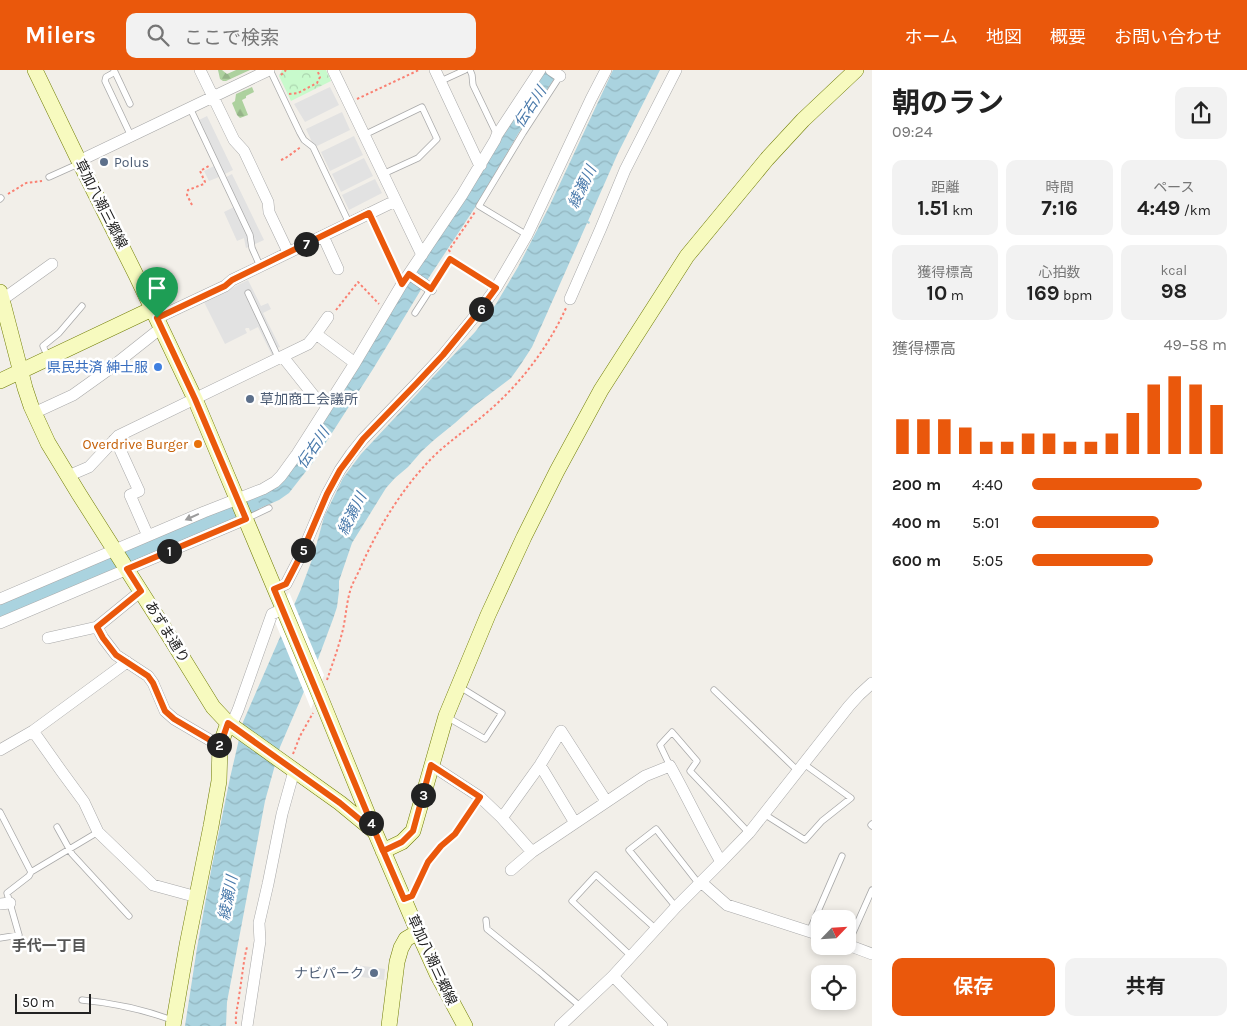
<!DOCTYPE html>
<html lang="ja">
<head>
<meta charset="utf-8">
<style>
  :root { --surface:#fff; --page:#f2f2f2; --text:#222; --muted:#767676; --accent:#ea580c }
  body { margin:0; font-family:Karla,"Noto Sans JP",sans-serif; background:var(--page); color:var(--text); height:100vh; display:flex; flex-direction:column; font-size:19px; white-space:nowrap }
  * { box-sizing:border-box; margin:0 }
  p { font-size:16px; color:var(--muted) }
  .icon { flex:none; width:28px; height:28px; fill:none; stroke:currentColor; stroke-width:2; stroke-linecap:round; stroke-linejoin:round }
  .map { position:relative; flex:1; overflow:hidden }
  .drawer { display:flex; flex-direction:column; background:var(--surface); width:375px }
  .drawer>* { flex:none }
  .needle { width:32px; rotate:65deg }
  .buttons { position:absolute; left:811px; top:840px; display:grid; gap:10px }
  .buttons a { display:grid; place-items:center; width:45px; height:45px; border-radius:10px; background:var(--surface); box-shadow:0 2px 8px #0003; font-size:25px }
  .scale { position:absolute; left:15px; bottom:12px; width:76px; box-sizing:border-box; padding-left:5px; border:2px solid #222; border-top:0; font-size:14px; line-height:18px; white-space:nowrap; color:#222; -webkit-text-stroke:4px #fff; paint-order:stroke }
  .pin { position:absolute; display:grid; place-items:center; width:42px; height:42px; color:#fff; margin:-51px -21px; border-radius:50% 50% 50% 0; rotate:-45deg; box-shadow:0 0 5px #0007 }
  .pin .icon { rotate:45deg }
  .km { position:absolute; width:25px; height:25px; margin:-12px; border-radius:50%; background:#222; color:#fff; font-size:14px; line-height:25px; text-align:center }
  .round { display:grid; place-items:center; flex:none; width:52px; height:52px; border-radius:10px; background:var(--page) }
  .overview { display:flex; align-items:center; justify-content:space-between; height:85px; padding:0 20px }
  h1 { font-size:28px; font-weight:700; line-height:38px }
  .figures { display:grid; grid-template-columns:repeat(3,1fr); gap:8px; height:85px; padding:5px 20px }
  .figures div { display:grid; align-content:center; border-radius:10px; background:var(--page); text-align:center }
  .figures b { font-size:21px; font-weight:700 }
  .figures small { font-size:14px; font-weight:400 }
  .figures p { font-size:14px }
  .chart { height:140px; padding:10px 20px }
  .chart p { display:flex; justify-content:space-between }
  .chart svg { width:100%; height:90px; margin-top:5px; stroke:var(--accent); stroke-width:6 }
  .action { display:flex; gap:10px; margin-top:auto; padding:10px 20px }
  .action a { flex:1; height:58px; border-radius:10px; background:var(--accent); color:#fff; font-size:20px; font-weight:700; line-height:58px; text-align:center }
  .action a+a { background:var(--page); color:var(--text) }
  ul { padding:0 20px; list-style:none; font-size:16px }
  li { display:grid; grid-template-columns:80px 60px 1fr; align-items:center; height:38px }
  li i { height:12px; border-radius:6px; background:var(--accent) }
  header { display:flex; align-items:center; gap:30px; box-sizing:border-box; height:70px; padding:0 25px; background:var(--accent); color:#fff }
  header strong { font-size:24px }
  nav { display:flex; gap:28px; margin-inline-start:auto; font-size:18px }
  .search { width:350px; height:45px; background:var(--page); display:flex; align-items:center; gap:12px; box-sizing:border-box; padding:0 18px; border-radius:10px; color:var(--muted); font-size:19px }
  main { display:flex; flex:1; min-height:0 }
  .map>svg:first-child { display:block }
  .forest { fill:url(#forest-firs) }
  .park { fill:url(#park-crowns) }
  .parking { fill:#e2e2e2 }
  .water { fill:url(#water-waves) }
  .pier { fill:#fff }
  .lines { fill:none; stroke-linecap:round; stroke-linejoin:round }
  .river { stroke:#aad3df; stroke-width:19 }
  .lane-casing { stroke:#a9a9a9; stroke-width:7 }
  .street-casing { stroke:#a9a9a9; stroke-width:12 }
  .secondary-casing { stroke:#707d05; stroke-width:16 }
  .path { stroke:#fa8072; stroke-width:2; stroke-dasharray:2.5 2.5; stroke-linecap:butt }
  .lane { stroke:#fff; stroke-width:5.5 }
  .street { stroke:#fff; stroke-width:11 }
  .secondary { stroke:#f7fabf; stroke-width:15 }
  .oneway { fill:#9c9c9c }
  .route-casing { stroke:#fff; stroke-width:10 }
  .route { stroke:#ea580c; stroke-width:6 }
  .service-dot { fill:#5c6f8a; stroke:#fff; stroke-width:2 }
  .shop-dot { fill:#3f7fe0; stroke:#fff; stroke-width:2 }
  .food-dot { fill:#e8710a; stroke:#fff; stroke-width:2 }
  .labels { text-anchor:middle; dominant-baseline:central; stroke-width:5; stroke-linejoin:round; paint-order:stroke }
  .service-label { font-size:14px; fill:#4e5e75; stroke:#fff; text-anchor:start }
  .street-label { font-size:14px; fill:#222; stroke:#fff }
  .shop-label { font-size:14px; fill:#366cbe; stroke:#fff; text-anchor:end }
  .food-label { font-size:14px; fill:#c56008; stroke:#fff; text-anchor:end }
  .water-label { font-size:15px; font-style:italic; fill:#4a7aab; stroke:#fff }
  .neighbourhood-label { font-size:15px; font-weight:bold; fill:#555; stroke:#fff }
</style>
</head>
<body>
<header>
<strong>Milers</strong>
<div class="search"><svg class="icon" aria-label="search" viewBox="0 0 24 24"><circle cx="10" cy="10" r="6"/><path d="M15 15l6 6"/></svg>ここで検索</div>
<nav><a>ホーム</a><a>地図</a><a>概要</a><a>お問い合わせ</a></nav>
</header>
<main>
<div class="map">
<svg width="872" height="956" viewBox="0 0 872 956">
  <defs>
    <pattern id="forest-firs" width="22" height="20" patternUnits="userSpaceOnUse" patternTransform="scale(1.25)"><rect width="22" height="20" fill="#add19e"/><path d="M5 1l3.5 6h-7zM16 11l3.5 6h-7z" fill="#95b388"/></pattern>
    <pattern id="park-crowns" width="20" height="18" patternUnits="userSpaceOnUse" patternTransform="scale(1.25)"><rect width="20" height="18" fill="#c8facc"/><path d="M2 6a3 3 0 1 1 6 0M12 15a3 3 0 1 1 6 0" fill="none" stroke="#acd6af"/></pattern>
    <pattern id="water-waves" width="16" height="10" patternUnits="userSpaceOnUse" patternTransform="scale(1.25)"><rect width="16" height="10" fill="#aad3df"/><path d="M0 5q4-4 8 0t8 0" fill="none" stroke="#92b5bf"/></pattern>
  </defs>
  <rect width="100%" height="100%" fill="#f2efe9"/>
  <path class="forest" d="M218 0H222L227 4 236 0H250L226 11H223L220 9Z
    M252 17 254 22 246 26V28L242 30 248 45 240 48 237 45 232 33 235 31 236 24Z"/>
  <path class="park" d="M282 0H326L331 11 291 31 279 6Z"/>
  <path class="parking" d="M330 17 339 35 305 52 294 34Z
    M342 42 350 60 317 76 312 72 306 59Z
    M207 46 233 100 225 104 226 107 232 104 264 170 246 178 244 168 237 171 224 142 234 137 219 107 209 111 204 101 214 96 193 53Z
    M354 66 363 85 330 101 321 82Z
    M364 88 373 106 341 122 332 104Z
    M375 109 382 123 349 140 342 125Z
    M248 210 261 236 268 233 271 239 263 243 280 277 277 278 279 282 272 285 258 257 250 261 249 258H246L245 259 247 263 225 274 204 232Z
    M356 895 385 899 384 910 354 906Z"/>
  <path class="water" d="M546 0H560L518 64 476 136 422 218 373 299 314 391 289 423 279 430 230 451 225 439 272 419 389 245 502 66Z
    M613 0H660L618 83 588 151 590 152 589 154 587 153 532 277 521 294 511 308 474 336 455 353 434 370 422 381 408 397 395 408 386 418 352 473 339 511V521L337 537 333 549 318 589 280 677 265 731 227 932 226 956H185L197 878 211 801 230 708 243 652 301 519 313 487 324 447 343 408 361 384 475 262 496 234 518 197 550 135Z"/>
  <path class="pier" d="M250 428 256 440 234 450 228 437Z
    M289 522 324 605 311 639 275 552Z"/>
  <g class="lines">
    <path class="river" d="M0 540 210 451 250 436"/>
    <defs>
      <path id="lane" d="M114 0 130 34
        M270 0 300 63 304 70 313 77 349 153
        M470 0 472 5 473 15 497 65
        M115 2 106 7 105 11 131 66
        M441 11 465 0
        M190 38 250 165 252 178 260 196
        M364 65 422 37 437 69 418 88 383 104
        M49 107 78 94
        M0 129 1 128
        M369 143 402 214
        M527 165 479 136 523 63 560 6
        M248 223 279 289
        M415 243 450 189 496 218
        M48 287 43 276 59 263 82 236
        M246 449 269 438
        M714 620 798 701
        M447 647 485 669 502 643 460 617
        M670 696 660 675 672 662 697 691 690 701 749 763
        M0 742 31 802 29 806 7 823 19 865 0 868
        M764 744 805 770 822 751 851 728 804 694
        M872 754 871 755 872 756
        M57 757 72 784 129 846
        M31 802 98 762
        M676 837 629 780 656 759 699 814
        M486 850 487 859 540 902 581 937
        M809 862 842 786
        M848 874 872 820
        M631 886 572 831 596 805 656 859
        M82 930C114 933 142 939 172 950"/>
      <path id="street" d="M200 0 234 70 244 81 268 132 269 142 288 182
        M333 0 422 185
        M435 0 479 94 481 95
        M551 0 560 6
        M79 91 269 0
        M323 166 338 199
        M409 204 431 219
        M2 229 6 227 52 194
        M570 229 601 158 625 100 676 0
        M157 248 225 216 232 210 395 131
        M316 264 328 247
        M283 287 314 326 328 335
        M34 343 73 325 108 300 161 258
        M114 370 118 375 139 421 130 425 148 466
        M68 406 89 397 118 366 308 274 316 264 355 293 402 214 462 125 495 70 497 65 540 0
        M275 519 286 514 301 485 327 424 340 400 351 384 363 369 416 314 443 285 479 241 496 218 527 165 591 29 606 0
        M0 529 204 442 263 419 275 412 281 406 297 384 355 293
        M0 553 246 449
        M97 557 103 568 116 585 148 606 153 613 165 641 174 649 220 676
        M48 568 97 557 141 521
        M231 656 238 640 272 544 283 539
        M33 661 62 702 84 732 98 762 153 815 197 827
        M0 680 33 661 127 592
        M431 695 480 727 502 748 532 782 645 706 670 696C688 728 703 761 721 792
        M540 695 575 753
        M502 748 540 695 561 661 606 731
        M511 800 532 782
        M701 812 727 835 749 842 820 865
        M0 834 10 833
        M848 875 872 884
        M613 906 662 956
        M247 956 260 871 259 853 268 814 282 744 294 701
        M560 956 613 906 676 837 721 792 749 763 849 636 859 625 872 613"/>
      <path id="secondary" d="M35 0 79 91 136 205 195 329 317 619 375 762 418 862 437 904 465 956
        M0 222 25 318 31 336 48 373 79 424 171 569 213 637 228 653 340 733 374 761
        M0 311 152 239
        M383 781 402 772 413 761 446 646 488 545 524 467 557 401 601 320 687 186 739 123 767 89 803 50 856 0
        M173 956 187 875 211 756 219 711 220 676 228 653
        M389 956 397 892 401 878 406 869 418 862"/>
    </defs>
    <use href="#lane" class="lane-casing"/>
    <use href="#street" class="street-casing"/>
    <use href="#secondary" class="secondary-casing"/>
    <path class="path" d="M281 5 286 0
      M289 24 298 23 317 13 320 7 317 0
      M357 29 419 0
      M281 90C289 87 294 81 301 77
      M8 124 26 113 42 111
      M192 135 187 125 188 120 204 114 205 112 200 101 209 96
      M450 182 449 180 475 142
      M336 240 358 212 379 234
      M327 610C332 595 338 579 342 563 346 549 346 533 351 518 354 510 359 502 362 494 379 457 400 422 428 392 442 377 458 366 474 353 513 323 545 284 566 238
      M293 684 300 666 313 643
      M414 821 428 792 441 776 455 764 474 736
      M236 954C235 944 238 936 239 926 242 909 243 893 247 877"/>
    <use href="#lane" class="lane"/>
    <use href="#street" class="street"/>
    <use href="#secondary" class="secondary"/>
  </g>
  <defs><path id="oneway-solid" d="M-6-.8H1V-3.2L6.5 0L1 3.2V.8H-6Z" transform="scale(1.25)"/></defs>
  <use class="oneway" href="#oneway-solid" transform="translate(192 447) rotate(156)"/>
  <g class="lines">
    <defs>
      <path id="route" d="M157 248 195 329 246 449 127 499 141 521 97 557 103 568 116 585 148 606 153 613 165 641 174 649 220 676 228 653 340 733 375 762 383 781 402 772 413 761 431 695 480 727 455 764 441 776 428 792 412 826 404 829 375 762 274 519 286 514 301 485 327 424 340 400 352 384 363 369 416 314 443 285 479 241 496 218 450 189 431 219 409 204 402 214 369 143 232 210 225 216 157 248"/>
    </defs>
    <use href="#route" class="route-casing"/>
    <use href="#route" class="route"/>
  </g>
  <g class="service-dot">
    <circle cx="104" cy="92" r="5"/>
    <circle cx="250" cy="329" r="5"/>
    <circle cx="374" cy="903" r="5"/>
  </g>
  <circle class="shop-dot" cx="158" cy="297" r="5"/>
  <circle class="food-dot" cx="198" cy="374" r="5"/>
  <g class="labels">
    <g class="service-label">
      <text x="114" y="92">Polus</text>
      <text x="260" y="329">草加商工会議所</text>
      <text x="364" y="903" text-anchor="end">ナビパーク</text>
    </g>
    <g class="street-label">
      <text transform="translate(101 134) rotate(63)">草加八潮三郷線</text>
      <text transform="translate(167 562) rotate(58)">あずま通り</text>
      <text transform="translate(432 890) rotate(65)">草加八潮三郷線</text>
    </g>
    <g class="shop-label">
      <text x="148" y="297">県民共済 紳士服</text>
    </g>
    <g class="food-label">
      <text x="188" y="374">Overdrive Burger</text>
    </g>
    <g class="water-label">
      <text transform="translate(530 37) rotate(-57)">伝右川</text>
      <text transform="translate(582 117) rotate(-64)">綾瀬川</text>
      <text transform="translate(313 378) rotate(-56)">伝右川</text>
      <text transform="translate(352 444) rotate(-63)">綾瀬川</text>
      <text transform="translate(228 828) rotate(-79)">綾瀬川</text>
    </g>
    <g class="neighbourhood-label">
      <text x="49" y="876">手代一丁目</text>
    </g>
  </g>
</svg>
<div class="buttons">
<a><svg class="needle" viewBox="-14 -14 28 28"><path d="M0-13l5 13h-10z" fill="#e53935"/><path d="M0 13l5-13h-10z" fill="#767676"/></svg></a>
<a><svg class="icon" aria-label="locate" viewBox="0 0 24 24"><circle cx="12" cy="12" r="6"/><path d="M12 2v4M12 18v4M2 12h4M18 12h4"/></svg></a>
</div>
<div class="scale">50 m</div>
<div class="pin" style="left:157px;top:248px;background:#1e9e55"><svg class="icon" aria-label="arrive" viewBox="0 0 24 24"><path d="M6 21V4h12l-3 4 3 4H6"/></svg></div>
<b class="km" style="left:169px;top:481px">1</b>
<b class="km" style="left:219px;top:675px">2</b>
<b class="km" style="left:423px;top:725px">3</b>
<b class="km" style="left:371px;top:753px">4</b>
<b class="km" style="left:303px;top:480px">5</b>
<b class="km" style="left:481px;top:239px">6</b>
<b class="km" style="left:306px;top:174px">7</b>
</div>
<section class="drawer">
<div class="overview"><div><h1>朝のラン</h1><p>09:24</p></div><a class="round"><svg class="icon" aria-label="share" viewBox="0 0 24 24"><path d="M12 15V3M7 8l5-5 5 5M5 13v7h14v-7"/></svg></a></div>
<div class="figures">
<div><p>距離</p><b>1.51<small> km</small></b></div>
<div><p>時間</p><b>7:16</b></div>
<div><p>ペース</p><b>4:49<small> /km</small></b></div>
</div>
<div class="figures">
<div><p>獲得標高</p><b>10<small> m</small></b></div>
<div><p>心拍数</p><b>169<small> bpm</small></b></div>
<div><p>kcal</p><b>98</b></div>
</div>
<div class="chart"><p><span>獲得標高</span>49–58 m</p>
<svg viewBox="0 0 160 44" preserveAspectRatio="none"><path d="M5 44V27M15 44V27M25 44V27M35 44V31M45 44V38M55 44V38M65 44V34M75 44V34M85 44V38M95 44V38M105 44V34M115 44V24M125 44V10M135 44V6M145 44V10M155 44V20"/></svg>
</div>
<ul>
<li><b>200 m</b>4:40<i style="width:87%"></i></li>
<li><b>400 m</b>5:01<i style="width:65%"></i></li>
<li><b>600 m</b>5:05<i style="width:62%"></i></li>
</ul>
<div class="action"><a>保存</a><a>共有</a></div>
</section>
</main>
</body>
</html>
